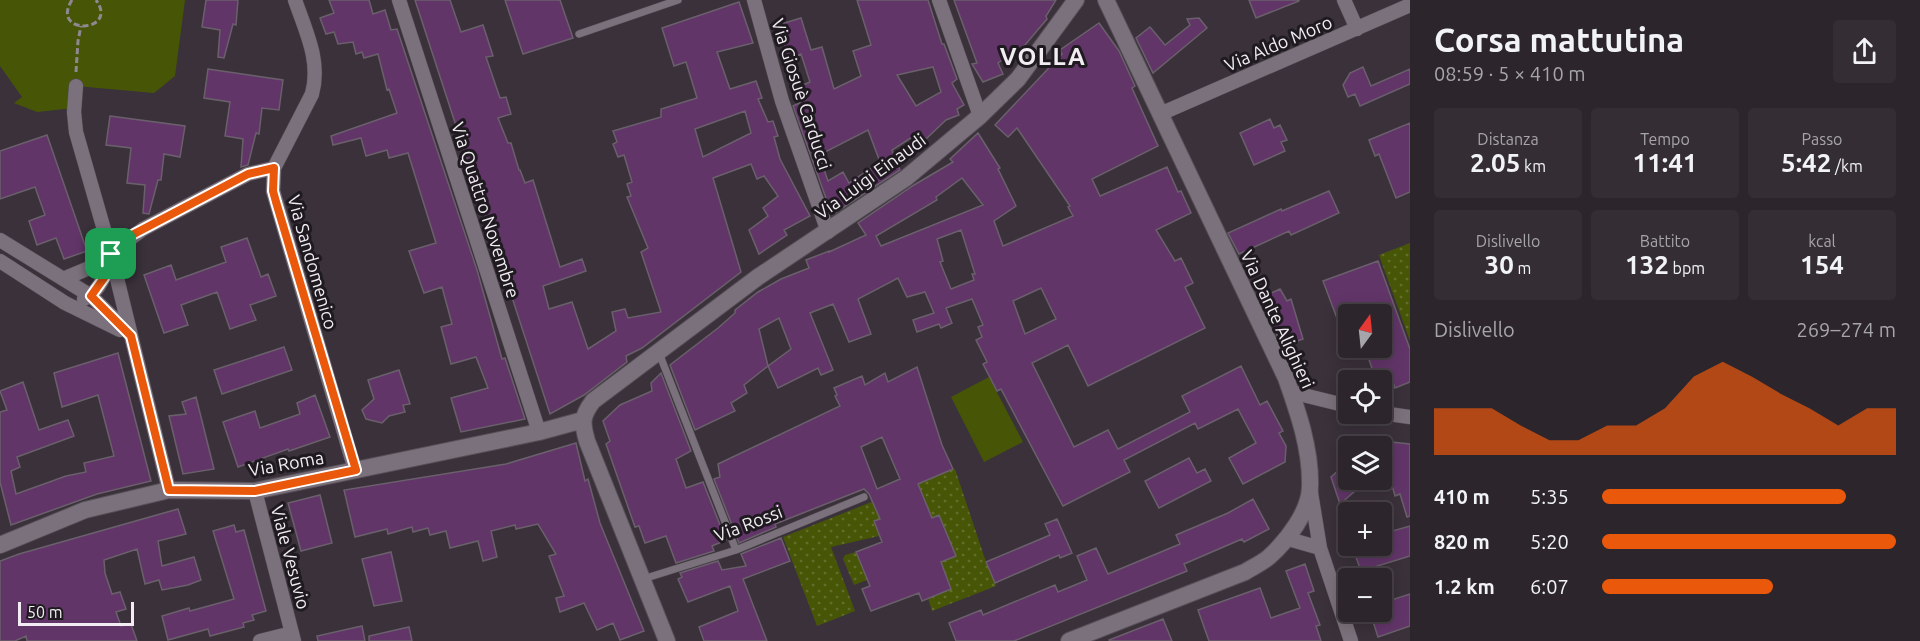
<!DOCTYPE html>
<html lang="it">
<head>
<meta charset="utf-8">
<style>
  :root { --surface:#2c252c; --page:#342d34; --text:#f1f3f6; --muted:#a6a5a9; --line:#484248; --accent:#ea580c }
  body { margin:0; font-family:Ubuntu,sans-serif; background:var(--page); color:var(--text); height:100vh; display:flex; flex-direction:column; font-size:22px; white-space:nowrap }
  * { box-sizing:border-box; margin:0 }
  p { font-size:20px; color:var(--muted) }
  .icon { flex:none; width:33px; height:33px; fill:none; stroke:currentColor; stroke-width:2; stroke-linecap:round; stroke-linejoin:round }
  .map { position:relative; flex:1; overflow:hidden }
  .sheet { display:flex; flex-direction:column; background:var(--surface); width:510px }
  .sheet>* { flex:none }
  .needle { width:39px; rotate:15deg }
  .tools { position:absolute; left:1338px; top:304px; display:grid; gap:12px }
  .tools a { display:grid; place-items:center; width:54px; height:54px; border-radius:6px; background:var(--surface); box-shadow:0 3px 15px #0003,0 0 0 2px var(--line); font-size:30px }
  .scale { position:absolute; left:18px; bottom:15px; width:116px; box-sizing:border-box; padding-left:6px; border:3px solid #f2ecf3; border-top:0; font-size:16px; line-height:21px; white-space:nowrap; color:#f2ecf3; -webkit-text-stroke:4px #1e1a1f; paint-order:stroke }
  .pin { position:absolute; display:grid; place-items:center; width:51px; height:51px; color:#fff; margin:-26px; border-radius:12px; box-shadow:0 3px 9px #0006 }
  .round { display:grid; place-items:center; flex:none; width:63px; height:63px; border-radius:6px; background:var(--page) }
  .head { display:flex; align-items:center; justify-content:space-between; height:102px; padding:0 24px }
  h1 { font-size:33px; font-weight:700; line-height:45px }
  .metrics { display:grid; grid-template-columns:repeat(3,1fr); gap:9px; height:102px; padding:6px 24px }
  .metrics div { display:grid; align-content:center; border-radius:6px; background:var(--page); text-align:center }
  .metrics b { font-size:26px; font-weight:700 }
  .metrics small { font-size:16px; font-weight:400 }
  .metrics p { font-size:16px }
  .chart { height:168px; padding:12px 24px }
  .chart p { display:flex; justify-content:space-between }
  .chart svg { width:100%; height:108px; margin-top:6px; fill:var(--accent); opacity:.7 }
  ul { padding:0 24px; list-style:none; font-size:20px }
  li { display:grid; grid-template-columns:96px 72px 1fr; align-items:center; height:45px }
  li i { height:15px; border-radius:8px; background:var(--accent) }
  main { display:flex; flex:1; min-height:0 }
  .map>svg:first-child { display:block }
  .grass { fill:url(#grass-dots) }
  .green { fill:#475606 }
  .building { fill:#623569; stroke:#6a606b; stroke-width:1.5; fill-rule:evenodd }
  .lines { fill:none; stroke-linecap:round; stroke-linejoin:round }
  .service-casing { stroke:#575058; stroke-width:8 }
  .minor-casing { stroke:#575058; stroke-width:15 }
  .tertiary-casing { stroke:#575058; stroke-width:18 }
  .path { stroke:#908891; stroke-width:3; stroke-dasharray:6 3; stroke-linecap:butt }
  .service { stroke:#7b717c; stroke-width:7 }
  .minor { stroke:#7b717c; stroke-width:14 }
  .tertiary { stroke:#7b717c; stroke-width:16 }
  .route-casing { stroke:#fff; stroke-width:12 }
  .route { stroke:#ea580c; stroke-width:8 }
  .labels { text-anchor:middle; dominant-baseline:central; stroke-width:6; stroke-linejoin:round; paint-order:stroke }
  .street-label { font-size:18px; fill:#f2ecf3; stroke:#1e1a1f }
  .district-label { font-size:24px; font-weight:bold; letter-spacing:1.5px; fill:#f2ecf3; stroke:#1e1a1f }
</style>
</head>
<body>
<main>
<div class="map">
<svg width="1410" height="641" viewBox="0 0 1410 641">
  <defs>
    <pattern id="grass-dots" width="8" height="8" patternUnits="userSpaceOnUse" patternTransform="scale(1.5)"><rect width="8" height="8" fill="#475606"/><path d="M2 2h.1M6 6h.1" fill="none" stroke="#626e2b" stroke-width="1.8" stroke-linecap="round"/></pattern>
  </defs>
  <rect width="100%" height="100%" fill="#3a313b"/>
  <path class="grass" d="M1410 243V341L1379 255Z
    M955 469 986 562 996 586 932 611 928 598 951 589 946 577 919 571 955 555 939 515 932 518 900 511 874 521 879 536 831 547 855 611 817 626 783 537Z
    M856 552 867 580 854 585 843 559 845 555Z"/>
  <path class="green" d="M0 0H185L175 76 154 93 76 86 74 108 37 112 14 103 22 97 0 66Z
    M989 377 1023 442 984 462 951 397Z"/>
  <path class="building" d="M206 0H238L236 25 233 24 224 58 218 57 220 30 202 27Z
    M329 0H369L373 14 385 10 391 30 397 29 477 270 502 359 505 358 525 419 461 432 451 398 488 388 476 357 451 364 441 327 452 324 442 287 424 293 409 251 436 243 408 153 389 158 387 150 366 156 361 138 333 145 331 136 397 113 389 89 387 90 378 54 364 58 362 52 356 54 353 42 338 44 334 32 326 34 320 18 334 13Z
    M415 0H450L461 32 483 25 493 56 486 57 500 98 506 97 511 114 498 118 508 143H511L519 170H520L525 183 533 180 560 267 582 259 586 271 543 286 549 309 572 302 588 349 616 331 612 312 625 309 628 318 661 312 641 252 648 248 627 197 631 196 627 184 632 182 624 155 618 157 613 144 617 142 613 131 661 117V109L697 98 686 62 674 66 662 28 739 2 753 43 717 52 730 89 756 81 762 98 758 99 768 122 773 121 778 136 774 137 780 159 810 216 784 230 787 235 759 254 749 230 768 216 763 208 778 196 764 176 757 179 751 164 713 178 741 272 642 348 626 356 627 362 584 395 550 414ZM745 111 751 133 703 157 695 129Z
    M505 0H560L573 38 523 54Z
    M857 0H928L942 44H944L957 79 952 83 964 105 957 109 959 115 946 120 926 139 920 132 892 150 900 170 832 215 793 106 806 100 801 86 810 82 801 54 789 59 778 25 801 18 811 50 822 47 834 89 861 76 853 51 871 45ZM933 67 941 92 916 106 897 75ZM868 130 880 162 849 183 843 172 828 181 819 155Z
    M954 0H1056L1046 16 1047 19 1025 45 998 63 1003 74 983 82 972 64 977 63Z
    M1249 0H1299V1L1256 18Z
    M1199 18 1207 28 1153 73 1136 38 1150 27 1165 45 1190 25 1187 19Z
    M1099 23 1119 51 1135 86 1132 88 1158 146 1092 179 1100 196 1167 167 1178 192 1181 191 1191 213 1156 230 1175 261 1181 258 1193 283 1185 287 1205 328 1088 386 1068 345 1032 363 1074 447 1108 430 1118 449 1190 412 1182 396 1241 366 1260 405 1267 401 1283 431 1279 433 1286 446 1285 462 1243 484 1229 458 1256 443 1238 409 1198 429 1195 423 1124 460 1130 472 1063 506 1001 389 997 391 983 364 987 362 976 340 982 337 978 327 983 325 972 299 946 308 952 323 941 328 939 324 917 332 913 320 934 313 925 292 907 297 898 278 858 299 871 334 849 342 833 304 810 313 833 370 821 375 818 368 778 388 768 366 744 385 747 393 731 403 735 411 695 430 670 365 718 328 735 313V310L758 292 781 279 809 268 806 260 829 251V252L866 235 858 223 914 185 953 162 950 159 978 133 1000 168 998 169 1016 206 994 221 1003 246 1073 216 1068 207 1070 206 1017 128 1008 137 995 125 1062 54 1060 50ZM962 178 983 205 881 246 876 236 937 200 936 197ZM961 230 975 274H972L974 280 951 289 940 262 943 261 937 239ZM1041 288 1056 319 1025 334 1013 301ZM779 318 791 349 768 366 759 329Z
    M1363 67 1371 86 1410 69V84L1360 106 1355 94 1348 97 1343 85 1350 73Z
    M208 69 283 80 279 110 262 108 259 134 256 133 248 165 241 167 243 139 225 136 230 102 204 98Z
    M110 116 185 126 180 157 164 154 161 180H158L149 214 143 213 145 185 127 183 131 148 106 145Z
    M1270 119 1274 128 1280 125 1287 140 1281 142 1285 151 1254 165 1240 133Z
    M1410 123V192L1396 198 1379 154 1375 156 1369 140Z
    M47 135 87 251 64 259 56 238 37 245 29 221 45 215 35 187 0 199V151Z
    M1329 191 1339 213 1291 235 1289 231 1239 254 1228 233 1281 209 1282 211Z
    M247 238 261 277 268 274 276 296 250 305 256 320 230 329 217 292 181 305 188 325 164 333 144 275 171 265 176 280 226 262 221 247Z
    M1378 261 1410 349V382L1395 388 1391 376 1376 380 1365 348H1382V315H1348L1347 345 1323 281Z
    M1280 289 1287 301 1291 299 1303 339 1289 344 1285 333 1277 335 1266 305 1267 304 1265 296Z
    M284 347 292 370 222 394 214 370Z
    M118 353 151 481 97 494 11 525 0 482V412L7 410 0 391 23 382 39 430 68 420 74 436 17 457 20 467 11 471 16 494 66 476 86 472 84 463 114 456 98 395 62 407 54 373Z
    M917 367 942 445 953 469 918 484 932 518 939 515 956 556 941 562 951 589 922 601 919 593 871 611 862 589 870 586 856 552 882 542 874 521 880 519 869 494 864 489 775 524 776 527 739 543 714 479 720 477 718 464 840 406 835 396 837 395 834 388 862 376 865 385 885 373 888 382ZM882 437 900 479 877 489 861 447Z
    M399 370 410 404 403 405 405 412 389 416 382 423 366 419 362 410 374 399 368 380Z
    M661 373 691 451 676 459 686 488 703 482 726 540 712 546 714 551 676 563 666 536 645 543 639 526 635 527 606 444 610 441 603 421 620 405 652 391 651 383Z
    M315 395 330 437 289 451 288 449 238 467 223 422 255 411 260 428 300 414 297 403Z
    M196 397 214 469 183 474 169 416 186 414 182 402Z
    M1382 441 1410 444V516L1407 517 1400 494 1395 496 1386 464 1382 468Z
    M576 443 585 481 588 479 600 523 644 631 620 640 613 623 597 630 584 603 560 612 556 598 564 596 549 556 556 554 538 524 516 529 515 525 491 531 497 557 483 561 478 541 450 548 446 531 430 535 428 528 413 532 412 527 388 534 387 529 355 537 344 490 506 464Z
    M1189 458 1197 473 1205 469 1211 481 1159 508 1145 481Z
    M1348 462V480H1368L1340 504 1331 477Z
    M320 495 332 543 301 551 288 503Z
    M1253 499 1269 529 1244 542 1242 539 1184 564 1187 571 1014 641H956L949 623 981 610 983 615 1055 585 1058 592 1087 580 1077 556 1096 548 1108 574 1180 544 1176 535 1228 513Z
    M178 509 186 534 158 541 162 566 194 557 201 580 188 585 162 590 159 580 145 584 137 549 104 560 105 573 112 594 120 592 126 609 116 612 121 626 131 624 137 641H27L26 636 15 641H0V561L19 554Z
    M1057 519 1072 553 1060 558 1059 555 995 583 986 562 1050 535 1045 524Z
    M234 525 236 532 244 530 266 611 252 615 254 620 243 623 244 627 210 636 208 629 168 640 162 616 189 608 190 611 234 599 213 531Z
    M1410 526V556L1361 571 1352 546H1382V534Z
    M781 538 790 561 743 579 767 641H704L699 627 738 611 730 586 688 602 678 579 682 577 680 573 718 561 722 570 746 566 741 554Z
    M391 552 402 601 374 606 362 559Z
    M1305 564 1314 591 1308 593 1320 625 1316 626 1321 641H1209L1198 610 1260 588 1271 618 1300 608 1286 571Z
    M1410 594V626L1378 637 1370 612H1382V603Z
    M1163 619 1172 641H1110L1109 640Z
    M362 626 365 641H318L317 636Z
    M409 627 412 641H369V636Z"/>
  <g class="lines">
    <defs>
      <path id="service" d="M579 34 678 0
        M659 353 736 550
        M643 579 736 550 864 497"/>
      <path id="minor" d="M295 0C306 32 321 61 312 94L274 168 273 191 355 470
        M399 0 539 432
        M754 0 782 101 828 232
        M939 0 980 116
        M1344 0 1357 29
        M76 86 74 112 76 132 111 254 169 490
        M1160 114 1410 5
        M0 240 91 296 130 334
        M0 261 65 303 120 330
        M63 279 94 266 143 229 248 174 274 168
        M84 299C101 291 106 273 110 256
        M1291 392 1348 406
        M1382 413 1410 417
        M255 491 294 641
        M1311 493 1320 548 1351 641
        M1285 538 1320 548
        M260 641 292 633"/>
      <path id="tertiary" d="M0 545 85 510 169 490 255 491 539 432 583 420
        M667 641 587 441C582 423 581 417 593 401L758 277 906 178 980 116 1018 79 1076 0
        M1069 641 1245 572C1253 567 1262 563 1269 557 1287 541 1310 511 1310 486 1311 449 1298 412 1286 378L1106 0"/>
    </defs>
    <use href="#service" class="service-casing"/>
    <use href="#minor" class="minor-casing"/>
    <use href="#tertiary" class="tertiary-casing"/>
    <path class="path" d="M72 0C49 36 120 33 96 0
      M76 72 78 41 81 26"/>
    <use href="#service" class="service"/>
    <use href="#minor" class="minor"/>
    <use href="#tertiary" class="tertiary"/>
  </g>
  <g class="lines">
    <defs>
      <path id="route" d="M274 168 273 191 276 202 356 470 255 491 169 490 131 336 91 296 104 278 111 254 132 235 248 174Z"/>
    </defs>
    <use href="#route" class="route-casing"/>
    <use href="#route" class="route"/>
  </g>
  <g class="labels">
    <g class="street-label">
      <text transform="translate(1278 43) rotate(-23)">Via Aldo Moro</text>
      <text transform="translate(802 94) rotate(72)">Via Giosuè Carducci</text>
      <text transform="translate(870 176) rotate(-36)">Via Luigi Einaudi</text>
      <text transform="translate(486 210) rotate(72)">Via Quattro Novembre</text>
      <text transform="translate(313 262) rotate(74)">Via Sandomenico</text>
      <text transform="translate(1278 319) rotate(65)">Via Dante Alighieri</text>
      <text transform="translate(286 463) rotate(-10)">Via Roma</text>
      <text transform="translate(748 523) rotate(-21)">Via Rossi</text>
      <text transform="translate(291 557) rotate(75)">Viale Vesuvio</text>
    </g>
    <g class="district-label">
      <text x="1043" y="56">VOLLA</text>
    </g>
  </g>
</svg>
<div class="tools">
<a><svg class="needle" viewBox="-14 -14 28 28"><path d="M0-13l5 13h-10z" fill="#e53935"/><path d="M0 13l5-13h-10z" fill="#a6a5a9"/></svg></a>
<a><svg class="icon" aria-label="locate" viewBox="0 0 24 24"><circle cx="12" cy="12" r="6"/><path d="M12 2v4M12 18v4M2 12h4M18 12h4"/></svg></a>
<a><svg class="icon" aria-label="layers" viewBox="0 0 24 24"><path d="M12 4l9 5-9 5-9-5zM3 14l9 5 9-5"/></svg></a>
<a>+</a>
<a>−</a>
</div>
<div class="scale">50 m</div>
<div class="pin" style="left:111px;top:254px;background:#1e9e55"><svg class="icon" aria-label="arrive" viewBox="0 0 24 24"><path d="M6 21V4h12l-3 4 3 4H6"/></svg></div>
</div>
<section class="sheet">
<div class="head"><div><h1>Corsa mattutina</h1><p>08:59 · 5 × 410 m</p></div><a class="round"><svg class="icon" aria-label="share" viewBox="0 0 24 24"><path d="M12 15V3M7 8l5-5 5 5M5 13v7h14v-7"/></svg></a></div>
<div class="metrics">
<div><p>Distanza</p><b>2.05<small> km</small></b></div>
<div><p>Tempo</p><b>11:41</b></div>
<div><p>Passo</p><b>5:42<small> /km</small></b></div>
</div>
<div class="metrics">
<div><p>Dislivello</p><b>30<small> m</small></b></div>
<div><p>Battito</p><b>132<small> bpm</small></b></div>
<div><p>kcal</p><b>154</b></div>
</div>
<div class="chart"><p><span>Dislivello</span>269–274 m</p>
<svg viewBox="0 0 160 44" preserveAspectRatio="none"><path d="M0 44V25L10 25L20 25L30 32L40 38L50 38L60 32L70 32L80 25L90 12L100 6L110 12L120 19L130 25L140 32L150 25L160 25V44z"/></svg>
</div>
<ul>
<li><b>410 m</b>5:35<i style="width:83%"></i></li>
<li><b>820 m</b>5:20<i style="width:100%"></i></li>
<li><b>1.2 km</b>6:07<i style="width:58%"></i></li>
</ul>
</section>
</main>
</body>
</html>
